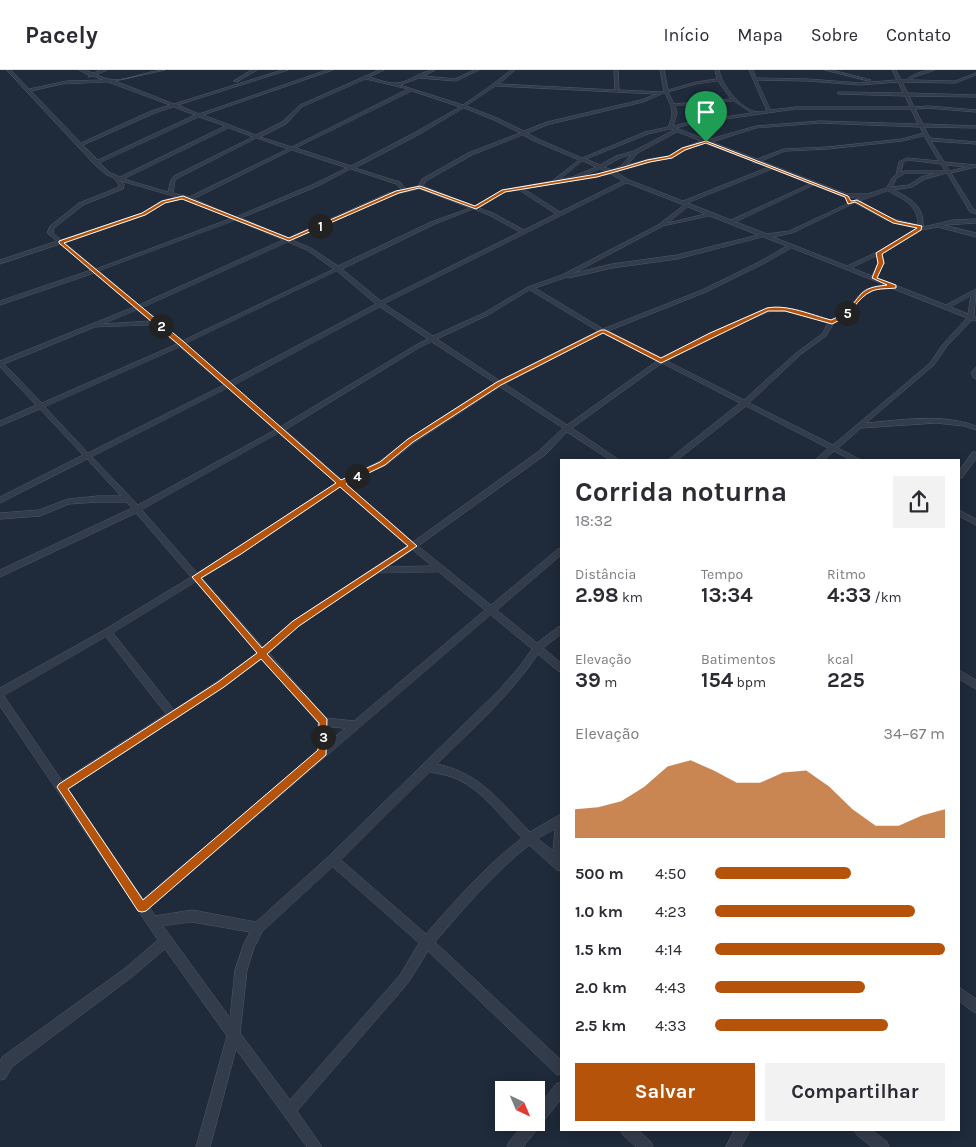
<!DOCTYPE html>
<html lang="pt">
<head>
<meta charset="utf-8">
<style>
  :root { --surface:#fff; --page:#f2f2f3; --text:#2b2b33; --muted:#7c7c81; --line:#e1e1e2; --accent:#b45309 }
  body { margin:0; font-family:Karla,sans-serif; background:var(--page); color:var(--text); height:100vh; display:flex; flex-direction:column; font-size:19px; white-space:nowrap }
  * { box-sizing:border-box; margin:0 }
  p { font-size:16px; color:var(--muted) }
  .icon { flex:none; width:28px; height:28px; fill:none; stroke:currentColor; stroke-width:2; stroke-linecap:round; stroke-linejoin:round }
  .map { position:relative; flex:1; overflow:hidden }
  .panel { position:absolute; left:560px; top:389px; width:400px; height:672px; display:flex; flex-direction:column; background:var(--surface); border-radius:0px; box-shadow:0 2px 12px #0003 }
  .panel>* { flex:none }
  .needle { width:32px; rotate:136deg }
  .controls { position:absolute; left:495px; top:1011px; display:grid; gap:10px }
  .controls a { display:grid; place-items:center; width:50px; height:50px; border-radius:0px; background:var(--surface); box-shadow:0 2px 12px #0003; font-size:25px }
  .pin { position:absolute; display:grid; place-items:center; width:42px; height:42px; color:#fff; margin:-51px -21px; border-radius:50% 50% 50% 0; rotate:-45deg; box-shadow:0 0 5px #0007 }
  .pin .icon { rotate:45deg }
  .km { position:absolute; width:25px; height:25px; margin:-12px; border-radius:50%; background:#222; color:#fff; font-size:14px; line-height:25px; text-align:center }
  .round { display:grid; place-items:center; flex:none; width:52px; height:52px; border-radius:0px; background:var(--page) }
  .head { display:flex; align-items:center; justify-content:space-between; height:85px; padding:0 15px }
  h1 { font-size:28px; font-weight:700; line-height:38px }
  .metrics { display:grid; grid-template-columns:repeat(3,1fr); gap:8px; height:85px; padding:5px 15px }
  .metrics div { display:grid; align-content:center }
  .metrics b { font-size:21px; font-weight:700 }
  .metrics small { font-size:14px; font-weight:400 }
  .metrics p { font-size:14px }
  .chart { height:140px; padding:10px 15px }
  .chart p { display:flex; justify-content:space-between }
  .chart svg { width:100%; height:90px; margin-top:5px; fill:var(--accent); opacity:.7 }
  .cta { display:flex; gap:10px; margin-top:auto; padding:10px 15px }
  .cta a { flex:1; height:58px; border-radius:0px; background:var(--accent); color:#fff; font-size:20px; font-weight:700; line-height:58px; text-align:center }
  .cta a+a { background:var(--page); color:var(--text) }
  ul { padding:0 15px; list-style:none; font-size:16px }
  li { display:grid; grid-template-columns:80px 60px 1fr; align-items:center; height:38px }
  li i { height:12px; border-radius:6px; background:var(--accent) }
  header { display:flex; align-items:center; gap:30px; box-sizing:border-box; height:70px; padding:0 25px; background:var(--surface); border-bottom:1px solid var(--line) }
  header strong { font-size:24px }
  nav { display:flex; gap:28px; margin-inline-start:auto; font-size:18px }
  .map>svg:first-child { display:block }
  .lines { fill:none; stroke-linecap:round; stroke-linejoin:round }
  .street-casing { stroke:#505968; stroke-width:1 }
  .street { fill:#333c4b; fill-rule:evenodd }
  .route { fill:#b45309; stroke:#fff; fill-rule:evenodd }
</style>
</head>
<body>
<header>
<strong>Pacely</strong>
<nav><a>Início</a><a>Mapa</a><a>Sobre</a><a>Contato</a></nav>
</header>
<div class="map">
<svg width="976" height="1077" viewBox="0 0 976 1077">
  <rect width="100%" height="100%" fill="#1f2a3a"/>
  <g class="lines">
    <defs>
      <path id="street" d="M7 0H11L29 19 67 11 103 10 93 6 88 7 89 5 79 0H85L93 3 101 0H107L96 5C100 6 104 8 108 9 125 13 147 0 165 0L115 11 174 34 282 0H288L178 35 199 44 327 0H333L203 45 256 65 282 52 300 35 379 0H384L369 7C377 9 389 14 397 13 410 12 422 0 435 0L424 6 455 9 474 0H479L456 11 419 8 400 15 463 35 489 17 511 0H515L499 14 615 20 614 0H618L619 20 662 22 664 21 660 0H664L668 20 696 12 717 9 715 0H719C722 16 743 42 759 42 761 42 764 41 767 41L749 0H753L756 8 808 9 860 13 897 10 892 0H896L901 10H906C914 3 925 0 935 0L914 7 911 10 955 11 976 3V5L955 13 902 12 908 23 976 25V27L909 26 914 37 928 36 976 40V42L928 38 915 39 923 54 976 56V58L924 57 930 68 976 72V74L931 71 944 92 976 95V97L951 103 974 140H976V144L970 142 947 103 925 109 912 117 894 120C911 129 924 135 923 157L953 150 976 149V153L944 155 976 163V167L938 157 922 160 882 184 884 193 877 208 946 235 976 219 974 246 976 247V251L972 250 947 276 934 295 866 353C902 350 941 343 976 356V360L964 356 936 353 861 358 838 378 861 390H851L834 381 824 390H815L828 378 746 336 677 390H668L740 333 662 293 572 358 619 390H610L567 362 545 385 418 476 491 535 558 479 561 478V485L497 540 537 573 558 557 561 556V564L543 578 561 593V602L558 601 538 584C510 626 472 659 437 694 481 703 501 733 530 762L561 744V801L557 800 529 775C493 804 465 837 435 872L561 990V1005L556 1004 428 881 408 913 297 1041 322 1077H307L236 979 210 1077H196L227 966 165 879 132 907 12 997 5 1009 0 1010V992L2 987 124 899 158 870 0 636V618L104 560 191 507 136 443 0 507V500L132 438 126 432H98L69 434 40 446 0 449V443L39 440 68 429 98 426H121L87 389 0 433V427L83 385 40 339 0 356V351L36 335 0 297V291L134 237 94 203 0 235V231L91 200 60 174 0 194V190L57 171 47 163 50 156 79 133 119 117V115L114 108 105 104 94 94ZM366 9 408 19 292 77 260 67 286 54 302 37ZM757 10 808 11 860 15 898 12 903 23 839 22 837 23 839 24 905 26 910 37H796L771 40ZM718 11 731 29 674 34 668 22 696 14ZM108 12 170 35 151 41 81 73 31 21 62 14ZM496 16 656 24 641 30 547 52 524 61 497 48 466 36ZM412 21 460 37 414 63 351 96 296 78ZM665 23C672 38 675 42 668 57L645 62 582 88 538 69 527 63 550 54 643 32ZM734 31 752 43 690 52 673 56 677 43 675 36ZM174 37 195 45 98 90 83 75 155 43ZM464 38 494 50 520 63 468 83 422 109 418 116 406 119 400 112 355 98 418 65ZM796 39H911L918 54 820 51 756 56 707 70 676 58 690 54ZM199 47 225 56 120 107 109 102 100 93ZM820 53 920 57 923 63 902 69 828 77 784 79 757 89 712 72 756 58ZM229 58 253 67 174 106 171 110 168 122 124 109ZM671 59 674 60 634 81 616 86 600 95 586 89 648 64ZM678 62 701 71 682 78 669 86 649 89 627 95 638 83ZM523 65 534 71 579 90 552 111 502 120 474 136 423 116 426 111 472 85ZM924 66 939 91 907 88 899 92 896 105 892 108 887 118 867 124H847L761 91 785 81 828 79 902 71ZM257 68 288 79 189 127 173 123 175 110 178 108ZM704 73 753 91V93H757L769 97 683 131 629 110 616 102 650 91 672 88 686 80ZM292 80 347 98 314 114 236 147 194 129ZM631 85 621 96 612 100 604 97 620 88ZM908 90 941 94 945 101H905L901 102 903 93ZM583 91 596 97 572 107 560 109ZM946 95 966 97 950 101ZM351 99 396 114 402 120 388 123 288 168 241 148 318 116ZM600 99 607 102 584 107 586 108 611 104 623 111 560 142 524 119 575 109ZM773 99 810 114 731 150 688 133ZM906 103H935L921 107 909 115 892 117 896 109ZM121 111 177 127 161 131 142 143 61 170 53 163 54 158 83 135 123 119 124 115ZM627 113 684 135 658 155 562 205 528 217 484 243 433 266 384 234ZM814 115 844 127 860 128 789 161 767 164 736 152ZM420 119 470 138 431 152 338 196 311 178 292 170 392 125ZM519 120 556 144 524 160 493 143 479 138 505 122ZM888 121C903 129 918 135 918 155L890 148 860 131ZM183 129 232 148 96 199 64 172 146 145 165 133ZM855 133 886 150 917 158 877 182 847 196 773 167 792 163ZM688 137 705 144 668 153ZM474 139 489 145 520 162 381 231 342 199 435 154ZM710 146 758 165 677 185 612 194 574 203 663 156ZM236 150 283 170 139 235 99 201ZM763 167 787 176 759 192 702 220 603 259 535 218 567 207 569 208 612 198 677 189ZM288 172 307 180 334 199 182 271 142 238ZM792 178 885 215C857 218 862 225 845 241 842 245 836 247 831 250 810 244 790 235 767 238L710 263 661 288 608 261 706 222 763 194ZM877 186 878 193 872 206 852 198ZM337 201 376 234 229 312 185 274ZM891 218 967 248 943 274 930 293 833 375 749 333 800 285 826 266 834 253 849 244 863 226 874 220ZM530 220 598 261 500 311 437 269 488 245ZM971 226 968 244 951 237ZM380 237 428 269 416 275 280 357 233 316ZM137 240 151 251 103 254ZM775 241 792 242 828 253 822 264 796 283 744 330 667 291 714 265 768 242ZM155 255 177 274 42 333 4 294 95 257ZM603 263 657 291 567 355 505 314ZM432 272 495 313 408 369 380 391 342 410 285 360 420 277ZM180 277 224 315 88 383 45 337ZM500 317 563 358 539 381 413 472 346 414 386 395 414 373ZM228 318 275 360 138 435 92 387ZM279 363 336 413 235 480 197 503 142 440ZM340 417 407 476 293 551 263 577 202 508 241 484ZM413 480 432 496 387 497ZM439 502 485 540 354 651 326 648 269 583 299 555 378 503ZM196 512 257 583 218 611 174 640 113 563ZM491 545 532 579 520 596 499 620 329 786 256 852 192 840 155 846 150 838ZM106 567 166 644 62 711 4 626ZM262 589 318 653V681L143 829 68 719C133 676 199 635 262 589ZM328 657 345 658 328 673ZM430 702C439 704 448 705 457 709 484 721 501 748 522 768 485 796 456 830 426 864L341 790ZM555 759 553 781 538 769ZM333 797 419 873 400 905 290 1030 240 963 247 900 254 878 262 862ZM192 852 250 862 243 876 235 900 230 948 163 856Z
        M252 0H257L237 12 234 11Z
        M825 0H832L871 10 869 11Z
        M976 298V309L974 308 971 303 974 299Z
        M973 382H976V389L962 408H959V401Z
        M959 440 976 449V455L959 446Z
        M959 600 976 610V619L959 609Z
        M959 917 976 929V943L972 941 959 931Z
        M561 1013V1029L523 1077H507L509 1072 525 1052H536V1039L556 1014Z
        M621 1060H638L651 1072 653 1077H636L623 1065Z
        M735 1060H750L741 1077H726Z
        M855 1060H872L887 1072 889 1077H872L857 1065Z"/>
    </defs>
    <use href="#street" class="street-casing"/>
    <use href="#street" class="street"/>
  </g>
  <path class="route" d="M706 71 848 126 851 131 857 130 897 151 922 156 921 160 882 184 884 193 877 208 896 215V218C889 219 879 218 872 221 856 228 852 246 832 254L785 241H768L661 293 603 263 501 315 413 372 385 395 346 414 417 476 299 556 267 584 327 649 326 685 146 841 142 842 138 841 57 717 59 714 218 612 257 583 192 507 336 413 179 275 59 173V171L142 143 162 131 183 126 289 168 396 121 420 116 475 136 502 120 597 104 624 97 647 90 669 86 682 78ZM706 73 845 127 848 134 855 132 893 153 917 158 876 183 878 193 872 208 887 215C857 218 864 225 845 242 841 245 836 248 831 250 811 245 788 234 767 238L710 263 661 288 605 260H601L497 312 408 369 380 392 341 410 184 272 64 173 145 145 165 133 182 129 289 171 399 123 419 118 476 139 505 122 597 107 650 92 672 88 685 80ZM340 417 408 476 293 551 262 578 201 508 241 484ZM261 589 319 653 318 680 143 830 68 719 224 617Z"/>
</svg>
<div class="controls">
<a><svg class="needle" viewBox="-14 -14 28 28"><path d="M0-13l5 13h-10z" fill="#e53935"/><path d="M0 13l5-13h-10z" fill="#7c7c81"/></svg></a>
</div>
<div class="pin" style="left:706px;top:72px;background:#1e9e55"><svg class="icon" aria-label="arrive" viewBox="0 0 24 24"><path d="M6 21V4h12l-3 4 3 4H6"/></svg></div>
<b class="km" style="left:320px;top:156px">1</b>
<b class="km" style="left:161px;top:256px">2</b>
<b class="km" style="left:323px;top:667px">3</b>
<b class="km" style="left:357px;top:406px">4</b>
<b class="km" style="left:847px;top:243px">5</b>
<section class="panel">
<div class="head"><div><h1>Corrida noturna</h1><p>18:32</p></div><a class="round"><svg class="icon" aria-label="share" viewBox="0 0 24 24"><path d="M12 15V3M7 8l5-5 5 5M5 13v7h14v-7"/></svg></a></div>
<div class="metrics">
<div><p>Distância</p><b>2.98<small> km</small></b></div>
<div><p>Tempo</p><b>13:34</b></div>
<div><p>Ritmo</p><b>4:33<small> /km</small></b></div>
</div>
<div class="metrics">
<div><p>Elevação</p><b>39<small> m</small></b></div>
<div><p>Batimentos</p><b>154<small> bpm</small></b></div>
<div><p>kcal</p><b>225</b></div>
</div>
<div class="chart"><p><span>Elevação</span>34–67 m</p>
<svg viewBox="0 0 160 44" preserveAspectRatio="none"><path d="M0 44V30L10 29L20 26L30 19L40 9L50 6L60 11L70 17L80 17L90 12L100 11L110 19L120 30L130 38L140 38L150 33L160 30V44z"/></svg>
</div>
<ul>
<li><b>500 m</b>4:50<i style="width:59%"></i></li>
<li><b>1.0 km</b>4:23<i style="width:87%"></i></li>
<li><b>1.5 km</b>4:14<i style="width:100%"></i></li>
<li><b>2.0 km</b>4:43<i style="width:65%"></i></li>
<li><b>2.5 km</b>4:33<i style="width:75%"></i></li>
</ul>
<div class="cta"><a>Salvar</a><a>Compartilhar</a></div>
</section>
</div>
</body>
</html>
